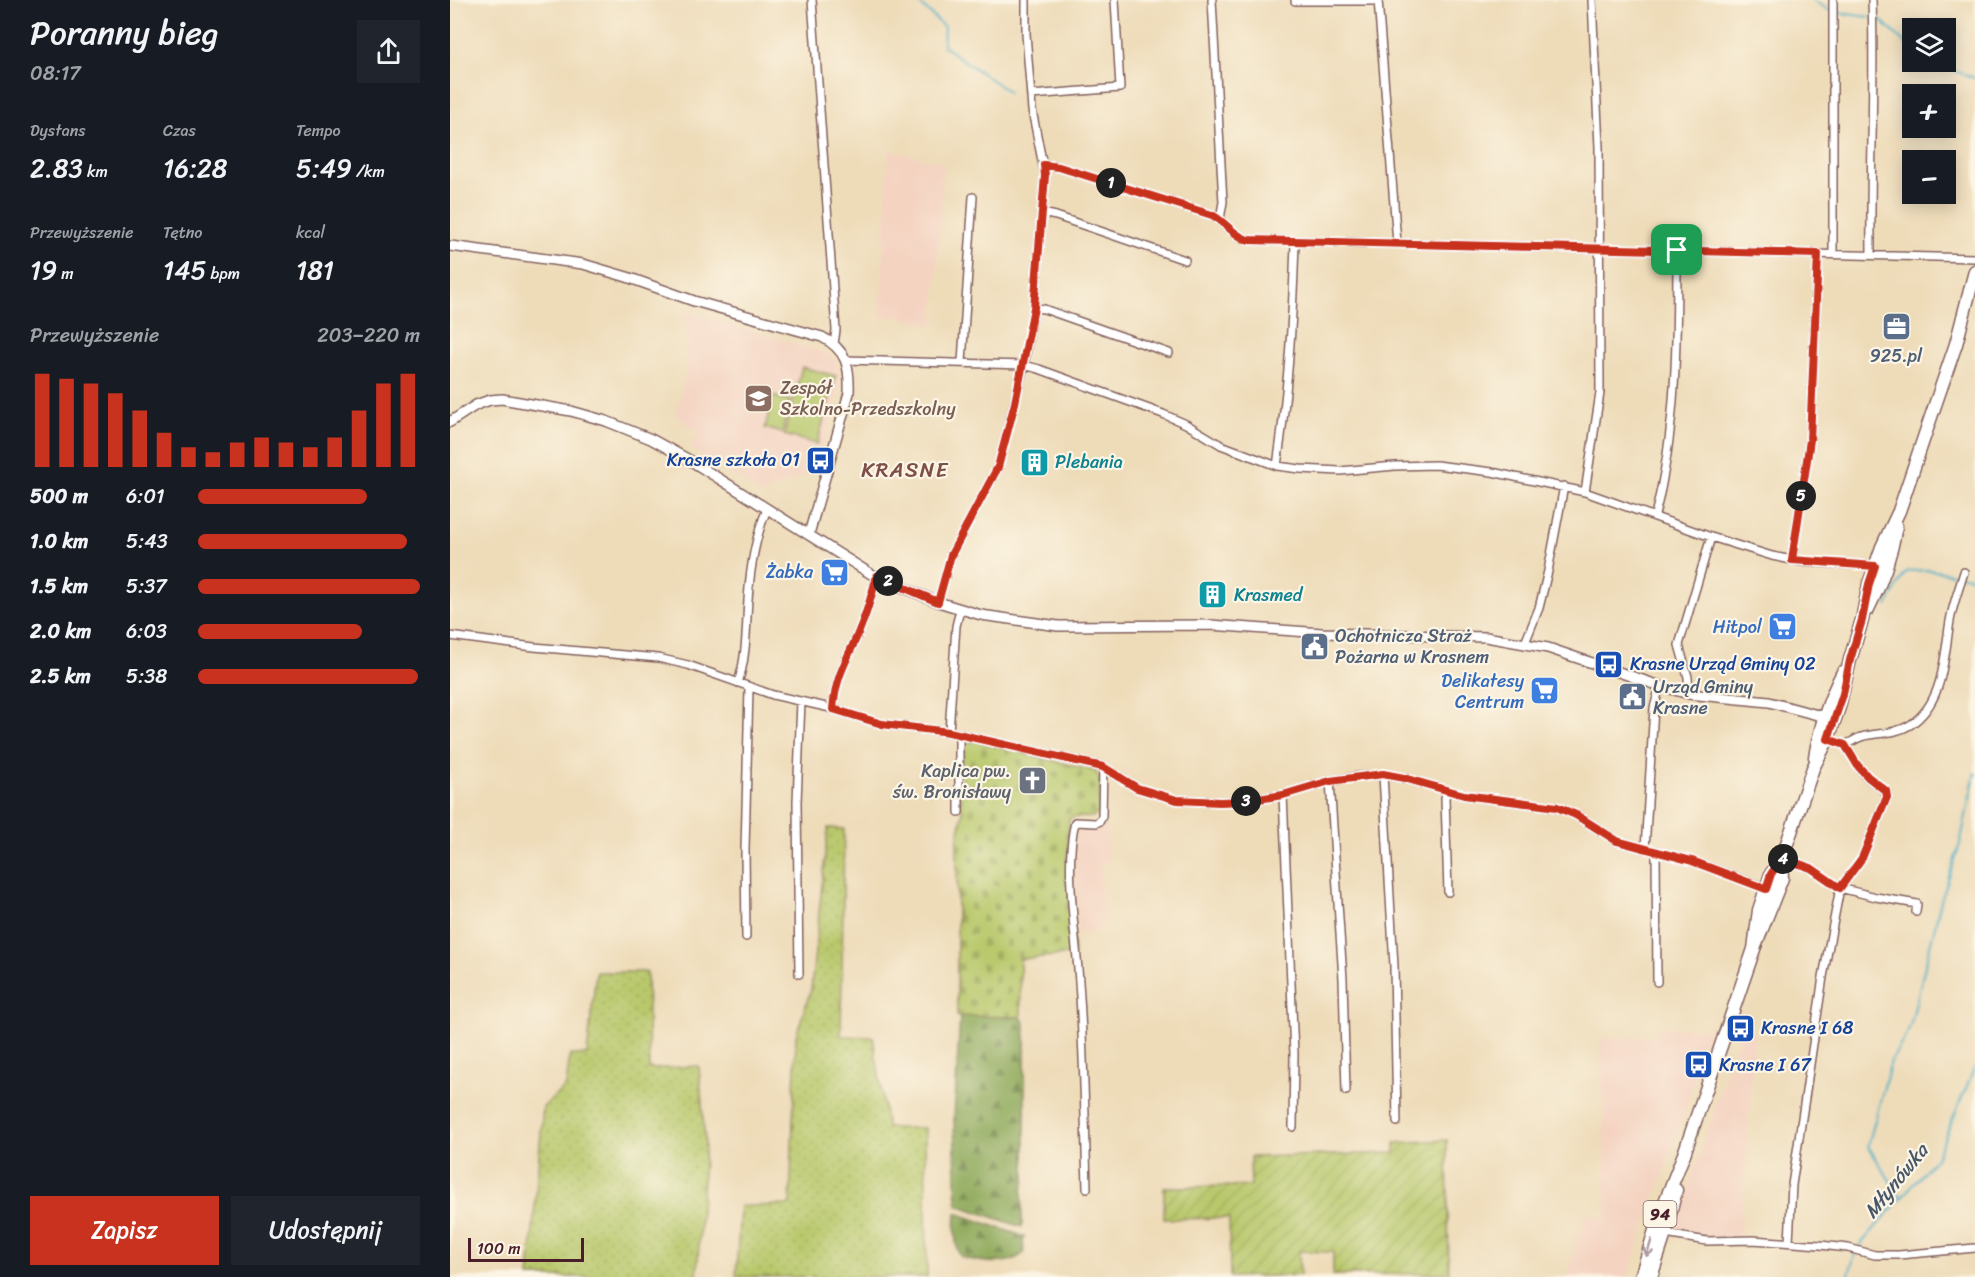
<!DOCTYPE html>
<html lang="pl">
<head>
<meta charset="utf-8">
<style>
  :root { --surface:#171b24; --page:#20242c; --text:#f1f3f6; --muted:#9ea1a6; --accent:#c8321e }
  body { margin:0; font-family:Sriracha,sans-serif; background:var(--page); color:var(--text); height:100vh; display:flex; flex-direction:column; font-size:22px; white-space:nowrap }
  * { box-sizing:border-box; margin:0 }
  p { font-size:20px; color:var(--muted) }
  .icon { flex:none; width:33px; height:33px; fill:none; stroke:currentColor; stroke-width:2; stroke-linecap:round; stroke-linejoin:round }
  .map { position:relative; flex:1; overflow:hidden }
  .drawer { display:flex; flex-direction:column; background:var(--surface); width:450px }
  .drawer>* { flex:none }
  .fabs { position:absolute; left:1452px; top:18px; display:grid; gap:12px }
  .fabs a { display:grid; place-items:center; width:54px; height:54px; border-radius:0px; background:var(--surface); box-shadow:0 3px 15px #0003; font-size:30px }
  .scale { position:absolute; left:18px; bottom:15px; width:116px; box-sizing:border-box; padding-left:6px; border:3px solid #4a1f2b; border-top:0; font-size:16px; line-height:21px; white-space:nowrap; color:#4a1f2b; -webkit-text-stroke:4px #fcf5e5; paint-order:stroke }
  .pin { position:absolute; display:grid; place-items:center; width:51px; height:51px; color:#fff; margin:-26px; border-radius:12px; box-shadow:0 3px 9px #0006 }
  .km { position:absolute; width:30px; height:30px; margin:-15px; border-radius:50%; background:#222; color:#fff; font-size:16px; line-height:30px; text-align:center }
  .round { display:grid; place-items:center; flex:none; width:63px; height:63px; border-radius:0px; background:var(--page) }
  .summary { display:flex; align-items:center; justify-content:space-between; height:102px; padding:0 30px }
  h1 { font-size:33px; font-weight:600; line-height:45px }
  .stats { display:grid; grid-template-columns:repeat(3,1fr); gap:9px; height:102px; padding:6px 30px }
  .stats div { display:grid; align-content:center }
  .stats b { font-size:26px; font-weight:600 }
  .stats small { font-size:16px; font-weight:400 }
  .stats p { font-size:16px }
  .chart { height:168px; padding:12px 30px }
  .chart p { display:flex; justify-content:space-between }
  .chart svg { width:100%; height:108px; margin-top:6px; stroke:var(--accent); stroke-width:6 }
  .action { display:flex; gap:12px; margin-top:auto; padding:12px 30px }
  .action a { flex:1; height:69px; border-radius:0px; background:var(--accent); color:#fff; font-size:24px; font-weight:600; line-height:69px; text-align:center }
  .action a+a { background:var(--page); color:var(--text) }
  ul { padding:0 30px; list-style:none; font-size:20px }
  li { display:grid; grid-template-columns:96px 72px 1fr; align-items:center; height:45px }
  li i { height:15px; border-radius:8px; background:var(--accent) }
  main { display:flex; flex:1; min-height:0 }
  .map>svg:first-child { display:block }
  .built { fill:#f4d3c1 }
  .grass { fill:url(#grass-dots); stroke:#81744b; stroke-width:1.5 }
  .forest { fill:url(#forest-firs); stroke:#6e6645; stroke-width:1.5 }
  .cemetery { fill:url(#cemetery-stones); stroke:#81744b; stroke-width:1.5 }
  .garden { fill:url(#garden-furrows); stroke:#81744b; stroke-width:1.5 }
  .pitch { fill:#b8c86b; stroke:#81744b; stroke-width:1.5 }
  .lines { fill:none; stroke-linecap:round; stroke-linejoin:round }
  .stream { stroke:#44abc4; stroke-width:2 }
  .minor-casing { stroke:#83615d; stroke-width:10 }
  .tertiary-casing { stroke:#83615d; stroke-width:12 }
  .primary-casing { stroke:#83615d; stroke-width:15 }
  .minor { stroke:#fff; stroke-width:7 }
  .tertiary { stroke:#fff; stroke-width:9 }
  .primary { stroke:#fff; stroke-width:12 }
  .oneway { stroke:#ae9aa0 }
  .route-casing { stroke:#fff; stroke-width:12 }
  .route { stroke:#c8321e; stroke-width:8 }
  .labels { text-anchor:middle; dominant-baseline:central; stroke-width:4.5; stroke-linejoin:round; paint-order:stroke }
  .shield { fill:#fcf5e5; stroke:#7f5f63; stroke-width:1.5 }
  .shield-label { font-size:16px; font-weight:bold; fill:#4a1f2b }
  .service-label { font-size:18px; fill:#4e5e75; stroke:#fcf5e5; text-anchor:start }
  .education-label { font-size:18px; fill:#785e54; stroke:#fcf5e5; text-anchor:start }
  .transit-label { font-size:18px; fill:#164399; stroke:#fcf5e5; text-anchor:start }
  .culture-label { font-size:18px; fill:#0d838f; stroke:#fcf5e5; text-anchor:start }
  .shop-label { font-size:18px; fill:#366cbe; stroke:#fcf5e5; text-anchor:end }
  .worship-label { font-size:18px; fill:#5b616d; stroke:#fcf5e5; text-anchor:end }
  .water-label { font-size:20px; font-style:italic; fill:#485768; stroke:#fcf5e5 }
  .quarter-label { font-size:21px; letter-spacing:1.5px; fill:#7d4f46; stroke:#fcf5e5 }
</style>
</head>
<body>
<main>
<section class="drawer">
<div class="summary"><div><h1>Poranny bieg</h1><p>08:17</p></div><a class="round"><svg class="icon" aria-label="share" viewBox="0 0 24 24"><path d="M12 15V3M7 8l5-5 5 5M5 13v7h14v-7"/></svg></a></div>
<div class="stats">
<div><p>Dystans</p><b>2.83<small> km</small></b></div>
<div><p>Czas</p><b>16:28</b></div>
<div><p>Tempo</p><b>5:49<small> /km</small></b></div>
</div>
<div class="stats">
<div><p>Przewyższenie</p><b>19<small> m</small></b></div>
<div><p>Tętno</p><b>145<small> bpm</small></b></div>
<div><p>kcal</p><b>181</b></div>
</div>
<div class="chart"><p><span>Przewyższenie</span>203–220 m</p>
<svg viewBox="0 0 160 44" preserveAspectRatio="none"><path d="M5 44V6M15 44V8M25 44V10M35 44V14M45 44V21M55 44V30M65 44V36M75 44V38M85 44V34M95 44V32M105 44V34M115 44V36M125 44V32M135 44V21M145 44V10M155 44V6"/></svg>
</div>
<ul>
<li><b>500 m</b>6:01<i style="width:76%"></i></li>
<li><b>1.0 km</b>5:43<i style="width:94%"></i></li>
<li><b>1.5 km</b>5:37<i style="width:100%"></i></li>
<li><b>2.0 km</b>6:03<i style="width:74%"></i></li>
<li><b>2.5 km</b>5:38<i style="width:99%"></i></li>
</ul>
<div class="action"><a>Zapisz</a><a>Udostępnij</a></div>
</section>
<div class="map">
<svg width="1525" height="1277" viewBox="0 0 1525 1277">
  <defs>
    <pattern id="grass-dots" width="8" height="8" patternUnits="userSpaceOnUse" patternTransform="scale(1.5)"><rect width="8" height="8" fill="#b8c86b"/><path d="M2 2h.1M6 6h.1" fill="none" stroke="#a0ab5d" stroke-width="1.8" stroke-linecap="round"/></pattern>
    <pattern id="forest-firs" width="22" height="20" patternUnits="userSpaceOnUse" patternTransform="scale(1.5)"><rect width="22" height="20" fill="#92ac5f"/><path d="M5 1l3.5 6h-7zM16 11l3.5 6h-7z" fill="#798b4f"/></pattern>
    <pattern id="cemetery-stones" width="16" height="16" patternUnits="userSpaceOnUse" patternTransform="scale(1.5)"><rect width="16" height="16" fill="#b8c86b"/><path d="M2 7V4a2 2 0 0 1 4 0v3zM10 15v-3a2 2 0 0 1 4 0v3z" fill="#a0ab5d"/></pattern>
    <pattern id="garden-furrows" width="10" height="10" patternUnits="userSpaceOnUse" patternTransform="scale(1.5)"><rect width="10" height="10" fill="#b8c86b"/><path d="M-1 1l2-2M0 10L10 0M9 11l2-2" fill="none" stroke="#a0ab5d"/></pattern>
  </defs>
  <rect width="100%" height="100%" fill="#fcf5e5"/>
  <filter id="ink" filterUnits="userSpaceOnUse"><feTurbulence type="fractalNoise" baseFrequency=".0167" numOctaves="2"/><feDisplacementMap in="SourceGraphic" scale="12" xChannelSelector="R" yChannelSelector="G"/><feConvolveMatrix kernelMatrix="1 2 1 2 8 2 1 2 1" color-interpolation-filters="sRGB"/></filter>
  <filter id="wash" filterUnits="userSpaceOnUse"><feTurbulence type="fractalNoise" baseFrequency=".008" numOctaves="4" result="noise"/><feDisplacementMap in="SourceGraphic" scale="24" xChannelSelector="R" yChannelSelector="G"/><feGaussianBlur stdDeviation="1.35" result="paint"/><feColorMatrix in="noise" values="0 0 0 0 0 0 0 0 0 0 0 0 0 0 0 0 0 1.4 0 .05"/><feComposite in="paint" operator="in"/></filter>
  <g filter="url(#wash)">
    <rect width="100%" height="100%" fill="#eedcb9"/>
    <path class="built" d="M439 150 494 164 483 325 453 318 430 316Z
      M236 311 376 353 385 358 392 380 378 434 371 448 357 446 356 466 359 474 310 495 296 484 241 449 248 433 226 416 236 371Z
      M631 827 657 829 659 863 651 864 654 929 628 933 624 850 627 832Z
      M1209 1027 1261 1029 1246 1066 1237 1105 1177 1277H1115L1137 1213 1157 1218 1150 1039 1208 1036Z
      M1293 1031H1305L1290 1237H1222L1273 1081Z"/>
    <path class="grass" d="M378 828 394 829 391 1036 423 1037 437 1128H475L477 1277H286L290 1206 340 1205 346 1036 361 989Z
      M146 972H197L199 1069 249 1066 255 1142 247 1277H79L93 1107 116 1086 120 1055H137Z"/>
    <path class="forest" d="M510 1016 571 1017 575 1024V1180L572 1191V1227L507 1205 504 1120Z
      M506 1213 575 1237 573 1242 574 1253C558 1267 532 1263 511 1257 504 1243 505 1229 506 1213Z"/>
    <path class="cemetery" d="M525 741 645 771 650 780 649 812C641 823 629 813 619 819L618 862 624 954 570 959 571 1017 507 1016V844L513 810 510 806 512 744Z"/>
    <path class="garden" d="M997 1140 999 1273 883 1275V1252L849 1251 850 1275 780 1277 779 1218 714 1219V1187L801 1186 800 1157 945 1153V1143Z"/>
    <path class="pitch" d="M352 367 386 376 367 444 334 435Z
      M323 396 340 401 332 433 315 428Z"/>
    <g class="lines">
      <path class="stream" d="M466 0 494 27 493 46 559 92
        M1363 0 1380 11
        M1389 13 1419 17
        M1428 18 1462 49
        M1480 62 1525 78
        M1437 606 1453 576 1458 571 1479 570 1525 578
        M1451 1198 1418 1146 1441 1061 1457 1034 1461 1023 1491 901 1510 844 1525 773
        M1398 1277 1405 1254 1409 1246 1486 1158 1525 1067"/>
    </g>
  </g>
  <g filter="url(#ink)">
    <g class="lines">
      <defs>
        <path id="minor" d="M362 0 386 330 384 344
          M762 0 773 202 770 219
          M928 0 947 243
          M845 1H928
          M581 95 670 88 665 0
          M594 165 609 167 762 215C776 222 782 235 798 240L1525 258
          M592 213 606 216 735 260
          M1383 253V0
          M1421 254C1420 170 1425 85 1422 0
          M584 308 594 309 719 353
          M396 360 574 365 589 369 713 414 736 424 771 445 827 466 850 469 890 471 945 466 986 465 1042 472 1135 492 1261 537 1322 556 1352 562 1426 566
          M512 362 523 197
          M827 466C838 391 843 316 845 241
          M1135 492 1150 393 1149 147 1142 0
          M1205 515C1227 429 1227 338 1227 250
          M1342 560 1360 439 1368 254
          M488 602 501 555 548 467 574 365 584 308 595 176 582 110 576 34V0
          M0 636 84 647 208 658 238 665 323 695 376 707 432 724 499 732 653 767 687 788 727 800 770 802 796 800 833 795 880 781 909 776 933 775 954 778 1014 795 1107 807 1126 815 1167 841 1242 861 1318 889
          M1075 643 1089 608 1098 571 1114 486
          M288 683C297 656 296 628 298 600 300 570 305 537 317 509
          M1239 694 1238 677 1229 645 1261 537
          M383 709C386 671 399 658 411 626 418 610 422 593 427 577
          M499 732 506 626 510 610
          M509 734V812
          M1378 739 1395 745C1400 743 1405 739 1411 737 1428 732 1444 735 1460 725 1494 703 1494 657 1500 621 1503 604 1509 589 1514 572
          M1395 745C1402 756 1408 768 1417 777 1424 784 1435 787 1437 797L1412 858 1390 888 1426 897 1467 904 1466 912
          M933 775 944 966 947 1122
          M880 781 893 979 896 1091
          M997 790 995 798 998 892
          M833 795 844 1054 843 1127
          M1195 849 1204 708 1210 686
          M1206 851 1207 982
          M1332 858 1361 868 1390 888 1373 977 1342 1185 1339 1242
          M296 937 295 850 299 688
          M349 974 347 802 351 701
          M637 1188C635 1120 634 1051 629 982 626 936 614 866 625 822L646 823 650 821 652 816 653 767
          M1215 1234 1257 1241 1303 1240 1370 1245 1398 1248 1425 1255H1449L1525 1248"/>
        <path id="tertiary" d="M0 246 133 264 177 277 244 301 372 337C397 350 400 367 399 393L359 534
          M0 422 26 405 40 400 52 399 121 411 156 421 201 439 241 461 421 574 488 602 531 615 608 626 760 625 872 633 1036 637 1098 648 1210 686 1239 694 1319 702 1375 717 1379 715"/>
        <path id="primary" d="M1418 609C1432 582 1441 556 1446 526
          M1365 757C1370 727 1379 699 1393 672
          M1304 949 1309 910 1321 874 1332 858 1363 768 1378 739 1389 707 1400 660 1412 620 1419 584 1432 547 1449 511 1484 408 1506 344 1525 271
          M1191 1277 1209 1217 1234 1154 1304 949 1332 878 1331 860
          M1201 1277 1215 1234 1226 1190"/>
      </defs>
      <use href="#minor" class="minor-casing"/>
      <use href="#tertiary" class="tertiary-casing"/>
      <use href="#primary" class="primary-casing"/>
      <use href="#minor" class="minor"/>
      <use href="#tertiary" class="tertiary"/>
      <use href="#primary" class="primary"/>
    </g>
    <defs><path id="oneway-shaft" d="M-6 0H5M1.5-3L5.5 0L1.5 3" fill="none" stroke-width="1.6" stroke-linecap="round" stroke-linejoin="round" transform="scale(1.5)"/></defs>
    <use class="oneway" href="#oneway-shaft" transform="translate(1199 1248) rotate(107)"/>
  </g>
  <g class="lines" filter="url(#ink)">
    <defs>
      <path id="route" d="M594 165 609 167 762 215C776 222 782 235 798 240L1368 254 1360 440 1342 560 1425 566 1419 584 1412 620 1400 660 1393 694 1378 739 1395 745 1408 766 1418 777 1436 791 1437 797 1412 858 1390 888 1361 868 1332 858 1321 874 1316 889 1242 861 1167 841 1126 815 1107 807 1014 795 954 778 933 774 880 781 833 795 796 801 770 802 727 800 687 788 653 767 499 732 432 724 383 709C386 672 399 658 411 626 418 610 422 593 427 576L488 602 501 555 548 467 565 403 584 308 595 176Z"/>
    </defs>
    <use href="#route" class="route-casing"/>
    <use href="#route" class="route"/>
  </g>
  <defs>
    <symbol id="office-square" viewBox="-11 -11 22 22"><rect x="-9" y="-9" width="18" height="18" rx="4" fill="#5c6f8a" stroke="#fcf5e5"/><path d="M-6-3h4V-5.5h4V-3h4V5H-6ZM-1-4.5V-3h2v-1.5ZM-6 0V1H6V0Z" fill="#fff"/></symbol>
    <symbol id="school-square" viewBox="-11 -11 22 22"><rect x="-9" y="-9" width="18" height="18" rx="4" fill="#8d6e63" stroke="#fcf5e5"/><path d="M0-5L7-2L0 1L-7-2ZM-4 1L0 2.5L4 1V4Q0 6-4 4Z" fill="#fff"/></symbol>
    <symbol id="bus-square" viewBox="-11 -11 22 22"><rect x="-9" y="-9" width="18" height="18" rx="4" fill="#1a4fb4" stroke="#fcf5e5"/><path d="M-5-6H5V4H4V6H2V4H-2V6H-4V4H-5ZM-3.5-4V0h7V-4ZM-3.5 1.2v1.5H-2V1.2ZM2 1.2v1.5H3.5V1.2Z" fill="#fff"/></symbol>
    <symbol id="building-square" viewBox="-11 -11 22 22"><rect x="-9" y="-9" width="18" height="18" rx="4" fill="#0f9aa8" stroke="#fcf5e5"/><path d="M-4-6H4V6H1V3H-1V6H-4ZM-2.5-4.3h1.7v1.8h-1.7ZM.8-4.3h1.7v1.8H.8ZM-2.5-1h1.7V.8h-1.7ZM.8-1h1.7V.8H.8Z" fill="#fff"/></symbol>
    <symbol id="supermarket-square" viewBox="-11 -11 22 22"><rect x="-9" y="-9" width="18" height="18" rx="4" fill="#3f7fe0" stroke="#fcf5e5"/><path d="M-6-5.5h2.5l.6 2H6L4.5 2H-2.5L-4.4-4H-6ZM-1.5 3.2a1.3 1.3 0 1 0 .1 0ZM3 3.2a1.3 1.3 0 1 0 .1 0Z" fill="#fff"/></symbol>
    <symbol id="civic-square" viewBox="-11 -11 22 22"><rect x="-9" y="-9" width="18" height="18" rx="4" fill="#5c6f8a" stroke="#fcf5e5"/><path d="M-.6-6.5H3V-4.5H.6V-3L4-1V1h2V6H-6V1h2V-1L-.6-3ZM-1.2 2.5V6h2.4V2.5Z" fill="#fff"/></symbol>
    <symbol id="church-square" viewBox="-11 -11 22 22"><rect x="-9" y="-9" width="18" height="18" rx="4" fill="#6b7280" stroke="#fcf5e5"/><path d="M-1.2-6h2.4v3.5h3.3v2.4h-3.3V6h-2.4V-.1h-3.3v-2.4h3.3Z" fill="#fff"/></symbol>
  </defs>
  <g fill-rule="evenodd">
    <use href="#office-square" x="1430" y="310" width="33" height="33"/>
    <use href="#school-square" x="292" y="382" width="33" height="33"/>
    <use href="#bus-square" x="354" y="444" width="33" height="33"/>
    <use href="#building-square" x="568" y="446" width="33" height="33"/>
    <use href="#supermarket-square" x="368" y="556" width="33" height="33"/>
    <use href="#building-square" x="746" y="578" width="33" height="33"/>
    <use href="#supermarket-square" x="1316" y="610" width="33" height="33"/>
    <use href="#civic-square" x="848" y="630" width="33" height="33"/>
    <use href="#bus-square" x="1142" y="648" width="33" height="33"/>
    <use href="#supermarket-square" x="1078" y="674" width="33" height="33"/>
    <use href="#civic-square" x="1166" y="680" width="33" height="33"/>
    <use href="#church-square" x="566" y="764" width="33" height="33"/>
    <use href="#bus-square" x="1274" y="1012" width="33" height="33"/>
    <use href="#bus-square" x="1232" y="1048" width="33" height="33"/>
  </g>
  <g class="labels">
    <rect class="shield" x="1193.5" y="1201" width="33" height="26" rx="4.5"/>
    <g class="shield-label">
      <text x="1210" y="1214">94</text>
    </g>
    <g class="service-label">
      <text x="1446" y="356" text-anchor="middle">925.pl</text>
      <text x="885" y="636">Ochotnicza Straż<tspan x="885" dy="21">Pożarna w Krasnem</tspan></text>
      <text x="1203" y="687">Urząd Gminy<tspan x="1203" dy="21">Krasne</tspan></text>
    </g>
    <g class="education-label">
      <text x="330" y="388">Zespół<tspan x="330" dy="21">Szkolno-Przedszkolny</tspan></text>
    </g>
    <g class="transit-label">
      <text x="350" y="460" text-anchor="end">Krasne szkoła 01</text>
      <text x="1180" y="664">Krasne Urząd Gminy 02</text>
      <text x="1311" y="1028">Krasne I 68</text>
      <text x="1269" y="1065">Krasne I 67</text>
    </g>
    <g class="culture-label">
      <text x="605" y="462">Plebania</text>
      <text x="784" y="595">Krasmed</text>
    </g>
    <g class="shop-label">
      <text x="363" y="572">Żabka</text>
      <text x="1312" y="627">Hitpol</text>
      <text x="1074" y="681">Delikatesy<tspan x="1074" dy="21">Centrum</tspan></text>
    </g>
    <g class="worship-label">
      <text x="561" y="771">Kaplica pw.<tspan x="561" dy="21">św. Bronisławy</tspan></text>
    </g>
    <g class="water-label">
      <text transform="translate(1446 1181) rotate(-51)">Młynówka</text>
    </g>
    <g class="quarter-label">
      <text x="455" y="470">KRASNE</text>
    </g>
  </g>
</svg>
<div class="fabs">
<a><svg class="icon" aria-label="layers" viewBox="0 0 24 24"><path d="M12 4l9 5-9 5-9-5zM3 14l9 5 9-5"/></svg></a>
<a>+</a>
<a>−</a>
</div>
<div class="scale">100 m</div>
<div class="pin" style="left:1227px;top:250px;background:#1e9e55"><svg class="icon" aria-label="arrive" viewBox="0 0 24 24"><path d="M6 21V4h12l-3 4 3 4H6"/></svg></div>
<b class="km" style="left:661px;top:183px">1</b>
<b class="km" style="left:438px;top:581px">2</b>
<b class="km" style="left:796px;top:801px">3</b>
<b class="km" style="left:1333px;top:859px">4</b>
<b class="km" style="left:1351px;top:496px">5</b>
</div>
</main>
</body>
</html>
